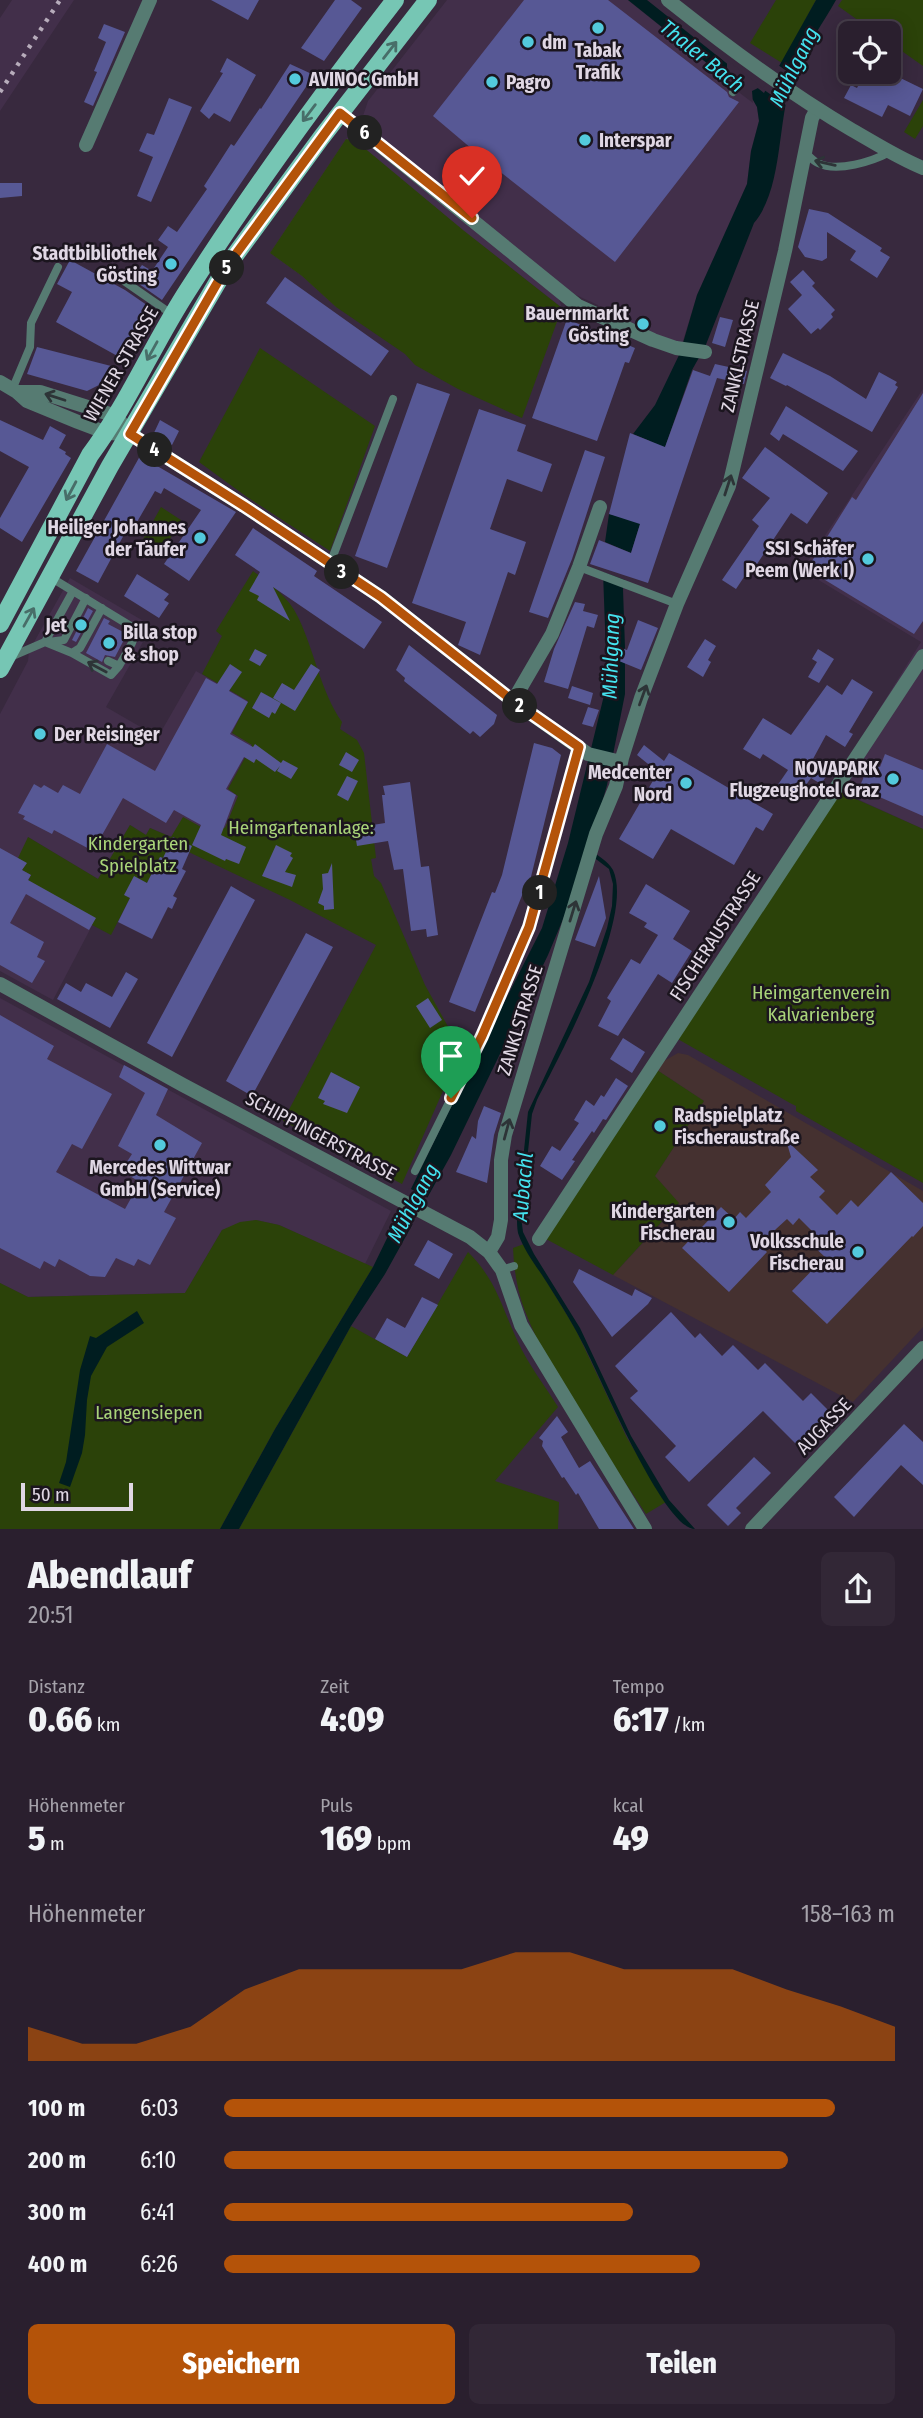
<!DOCTYPE html>
<html lang="de">
<head>
<meta charset="utf-8">
<style>
  :root { --surface:#2a1f2e; --page:#322736; --text:#f1f3f6; --muted:#a5a2aa; --line:#463d4a; --accent:#b45309 }
  body { margin:0; font-family:"Fira Sans Condensed",sans-serif; background:var(--page); color:var(--text); height:100vh; display:flex; flex-direction:column; font-size:26px; white-space:nowrap }
  * { box-sizing:border-box; margin:0 }
  p { font-size:23px; color:var(--muted) }
  .icon { flex:none; width:38px; height:38px; fill:none; stroke:currentColor; stroke-width:2; stroke-linecap:round; stroke-linejoin:round }
  .map { position:relative; height:1529px; overflow:hidden }
  .drawer { display:flex; flex-direction:column; background:var(--surface); flex:1 }
  .drawer>* { flex:none }
  .tools { position:absolute; left:838px; top:21px; display:grid; gap:14px }
  .tools a { display:grid; place-items:center; width:63px; height:63px; border-radius:10px; background:var(--surface); box-shadow:0 4px 18px #0003,0 0 0 2px var(--line); font-size:35px }
  .scale { position:absolute; left:21px; bottom:18px; width:112px; box-sizing:border-box; padding-left:7px; border:4px solid #e0d7e4; border-top:0; font-size:19px; line-height:24px; white-space:nowrap; color:#e0d7e4; -webkit-text-stroke:5px #1b151e; paint-order:stroke }
  .pin { position:absolute; display:grid; place-items:center; width:60px; height:60px; color:#fff; margin:-72px -30px; border-radius:50% 50% 50% 0; rotate:-45deg; box-shadow:0 0 7px #0007 }
  .pin .icon { rotate:45deg }
  .km { position:absolute; width:35px; height:35px; margin:-18px; border-radius:50%; background:#222; color:#fff; font-size:19px; line-height:35px; text-align:center }
  .round { display:grid; place-items:center; flex:none; width:74px; height:74px; border-radius:10px; background:var(--page) }
  .overview { display:flex; align-items:center; justify-content:space-between; height:119px; padding:0 28px }
  h1 { font-size:38px; font-weight:800; line-height:52px }
  .figures { display:grid; grid-template-columns:repeat(3,1fr); gap:10px; height:119px; padding:7px 28px }
  .figures div { display:grid; align-content:center }
  .figures b { font-size:35px; font-weight:800 }
  .figures small { font-size:19px; font-weight:400 }
  .figures p { font-size:19px }
  .chart { height:196px; padding:14px 28px }
  .chart p { display:flex; justify-content:space-between }
  .chart svg { width:100%; height:126px; margin-top:7px; fill:var(--accent); opacity:.7 }
  .button { display:flex; gap:14px; margin-top:auto; padding:14px 28px }
  .button a { flex:1; height:80px; border-radius:10px; background:var(--accent); color:#fff; font-size:28px; font-weight:800; line-height:80px; text-align:center }
  .button a+a { background:var(--page); color:var(--text) }
  ul { padding:0 28px; list-style:none; font-size:23px }
  li { display:grid; grid-template-columns:112px 84px 1fr; align-items:center; height:52px }
  li i { height:18px; border-radius:9px; background:var(--accent) }
  .map>svg:first-child { display:block }
  .built { fill:#422f4a }
  .education { fill:#453130 }
  .green { fill:#2b4209 }
  .water { fill:#001d20 }
  .pier { fill:#38293e }
  .building { fill:#575895 }
  .lines { fill:none; stroke-linecap:round; stroke-linejoin:round }
  .service { stroke:#567b72; stroke-width:8 }
  .minor { stroke:#567b72; stroke-width:14 }
  .tertiary { stroke:#567b72; stroke-width:14 }
  .primary { stroke:#76c6b4; stroke-width:18 }
  .rail { stroke:#b7acbb; stroke-width:4.5; stroke-dasharray:3.5 7; stroke-linecap:butt }
  .oneway { stroke:#486e69 }
  .oneway2 { stroke:#2d3437 }
  .route-casing { stroke:#fff; stroke-width:14 }
  .route { stroke:#b45309; stroke-width:9 }
  .poi-dot { fill:#53cadc; stroke:#1b151e; stroke-width:2.5 }
  .labels { text-anchor:middle; dominant-baseline:central; stroke-width:5; stroke-linejoin:round; paint-order:stroke }
  .poi-label { font-size:19px; font-weight:bold; fill:#e0d7e4; stroke:#1b151e; text-anchor:end }
  .street-label { font-size:19px; fill:#e0d7e4; stroke:#1b151e }
  .park-label { font-size:19px; fill:#a9d479; stroke:#1b151e }
  .water-label { font-size:21px; font-style:italic; fill:#44e2ee; stroke:#1b151e }
</style>
</head>
<body>
<div class="map">
<svg width="923" height="1529" viewBox="0 0 923 1529">
  <rect width="100%" height="100%" fill="#38293e"/>
  <path class="built" d="M12 0H74L0 111V18Z
    M447 0H628L753 100 757 107 759 121 751 151 747 184 697 295 682 344 602 321 598 305 554 285 562 308 474 239 336 307 302 276 270 253 346 139 359 128 368 101Z
    M923 389V829L831 787 921 642 802 570Z
    M70 578 152 626 106 707 158 737 196 671 248 701 232 733 252 744 228 788 238 796 225 828 203 829 172 837 150 828 146 835 130 825 98 879 28 837 27 863 32 875 96 918 53 1000 0 971V714L28 661 29 651Z
    M0 998 391 1211 365 1264 279 1225 256 1220 222 1230 185 1293 28 1297 0 1283Z"/>
  <path class="education" d="M678 1053 688 1055 923 1191V1327L853 1402 613 1275 679 1204 655 1176 704 1101 657 1070 664 1061Z"/>
  <path class="green" d="M776 0H816L782 63 750 43Z
    M842 0H923V66L889 42V33H876L838 6Z
    M923 100V126L915 139 904 132Z
    M346 139 356 141 463 230 562 308 522 418 458 389 415 365 405 354 336 307 302 276 270 253Z
    M260 348 375 426 330 551 247 497 199 462Z
    M161 507 181 520 160 556 141 543Z
    M253 571C270 584 289 597 298 617 315 652 320 690 342 722L340 729 357 740 364 753 376 858 371 859 374 876 381 883 425 985 461 1050 402 1184 283 1121 376 945 290 900 176 846 170 862 160 857 147 883 134 877 125 895 130 898 111 935 92 925 28 881 31 875 22 870 26 863 18 858 28 837 98 879 130 825 146 835 150 828 171 837 183 817 203 828 206 819 225 828 238 796 228 789 252 745 232 733 248 701 202 674 222 636 216 631Z
    M838 791 923 829V1183L796 1111V1106L790 1103 676 1038Z
    M657 1070 704 1101 655 1176 679 1203 613 1275 546 1239Z
    M256 1220 279 1225 373 1267 275 1429 220 1529H0V1283L28 1297 185 1293 222 1230 240 1222Z
    M524 1244 576 1330 627 1438 666 1502 646 1514C606 1452 551 1379 525 1311 517 1290 514 1270 513 1248Z
    M468 1252C497 1281 501 1306 518 1342 528 1364 545 1386 558 1407L495 1481 559 1502 558 1529H239L351 1326 407 1357Z"/>
  <path class="water" d="M628 0H647L764 93 816 0H836C823 23 806 47 795 71 776 116 785 186 754 223L705 347 692 370 663 453 648 448 650 441 633 434 655 405 680 353 697 295 747 184 751 151 759 121 757 107 753 100Z
    M609 514 641 521 631 553 605 542Z
    M603 572 625 580 623 589 625 648 619 660 625 663V694L607 785 589 849C597 855 608 861 613 870 635 917 560 1055 537 1100L532 1114 521 1217 523 1232 534 1254 580 1328 631 1436 669 1500 695 1529C663 1529 599 1373 583 1344 571 1320 556 1297 542 1275 533 1262 523 1248 518 1233 517 1228 517 1222 517 1217L528 1112 589 982 607 928 612 906 613 884 609 869 588 853 579 881 548 955 451 1155 385 1274 351 1326 239 1529H220L275 1429 373 1267 446 1117 542 928 568 843 607 683Z
    M137 1311 144 1323 107 1347 91 1376 87 1400 85 1435 82 1453 70 1487 59 1483 66 1462 80 1370 90 1336 96 1338Z"/>
  <path class="pier" d="M727 60 763 88 778 65 797 78 786 105 760 87 752 91 753 103 716 75H721L727 70Z
    M409 1188 430 1199 414 1225 398 1218Z"/>
  <path class="building" d="M211 0H259L248 20Z
    M335 0H351L362 8 324 61 301 48Z
    M524 0H608L727 92 729 97 739 102 615 262 485 160 433 116Z
    M104 24 125 32 93 106 84 102 97 72 94 71 106 42 98 38Z
    M227 58 256 75 230 122 214 113 209 119 200 111 223 73 220 72Z
    M290 64 314 75 162 300 132 279 142 265 152 271 168 247 158 240 168 226 177 232 207 189 204 186 231 144 234 146 260 108 261 109Z
    M865 72H888L923 89 910 116 888 105 882 117 844 98 851 85 857 88Z
    M169 98 192 107 151 202 137 196 153 157 139 151 147 133 154 135Z
    M0 183H22V196L0 198Z
    M809 209 828 213 882 248 880 251 890 257 877 278 850 260 856 251 827 232V258L822 261 805 257 798 247Z
    M70 260 125 290 154 310 121 358 56 322 72 292 57 284Z
    M803 270 815 283 812 286 835 310 831 314 833 317 820 330 818 328 811 334 788 309 802 295 790 282Z
    M285 277 389 351 371 376 266 303Z
    M720 317 733 320 725 347 712 343Z
    M567 319 635 348 629 363 625 362 597 441 532 418Z
    M37 347 115 367 103 383 87 391 27 374Z
    M783 353 830 376 866 399 879 372 897 382 895 385 898 387 872 432 787 385 786 386 770 378Z
    M715 364 747 371 744 384 717 378 648 583 590 564 599 540 631 553 640 524 609 514 630 433 665 447 693 370 710 376Z
    M417 383 450 394 387 568 355 556Z
    M923 393V621L914 634 807 569 852 497 856 500Z
    M786 406 858 451 843 471 783 434 779 441 770 434Z
    M479 409 526 425 517 451 552 464 542 492 507 479 490 529 526 542 515 575 508 572 480 655 458 645 466 622 412 603Z
    M0 420 43 440 50 426 66 435 59 448 66 452 65 454 71 458 22 542 0 528V518L29 467 0 451Z
    M160 420 179 431 172 445 153 435Z
    M765 447 828 493 807 524 791 513 749 576 746 574 736 589 722 580 759 526 752 520 770 498 742 478Z
    M585 450 605 457 572 559 548 618 529 612Z
    M140 456 236 512 189 581 164 564 201 510 164 488 161 494 155 491 130 534 126 531 98 583 76 571Z
    M253 528 317 571 314 576 382 622 364 649 273 587 290 621 257 600 259 596 249 591 260 572 235 555Z
    M137 574 169 594 164 600 169 603 159 618 124 596Z
    M575 602 585 604 583 611 598 615 594 628 587 626 568 689 544 682 554 649Z
    M88 608 93 611 76 642 72 640Z
    M104 618 110 621 108 624 127 634 115 657 105 655 102 662 86 653Z
    M638 620 658 628 641 670 619 661 624 649 627 650Z
    M705 639 716 646 708 660 711 662 703 677 687 667Z
    M409 645 497 715 494 724 480 737 473 731 470 734 404 681 405 678 396 670Z
    M255 649 267 655 260 666 249 660Z
    M818 649 834 659 819 683 808 677 817 662 812 659Z
    M230 664 242 672 229 691 248 702 230 734 253 747 255 744 281 763 283 760 298 768 291 779 277 771 280 766 275 772 256 759 254 763 244 757 226 789 236 795 221 835 246 847 239 864 226 859 225 861 192 845 201 825 174 810 166 823 123 798 93 851 54 830 52 834 23 819 25 816 18 813 34 784 41 788 44 785 58 793 63 785 80 794 107 744 155 771 206 678 217 684Z
    M311 664 320 670 295 711 273 698 282 683 294 690Z
    M852 679 873 692 849 732 853 734 845 747 826 735 813 759 831 769 821 784 811 778 795 800 777 786 788 770 763 754 760 759 743 749 763 718 791 735 827 685 842 695Z
    M572 686 593 693 590 705 568 698Z
    M261 692 281 703 275 714 272 712 269 718 252 708Z
    M588 707 599 710 593 727 582 724Z
    M534 743 552 748 561 755 528 889 525 888 475 1012 449 1002 492 892 495 893 502 875Z
    M644 745 664 761 669 753 773 814 763 831 756 827 734 865 671 829 653 859 619 839 658 772 637 755Z
    M346 752 359 760 352 772 339 765Z
    M885 754 923 770V816L859 788 870 763 880 767Z
    M347 776 358 781 348 801 337 795Z
    M410 782 421 867 429 866 438 935 427 937 426 929 411 931 403 869 394 870 388 841 357 846 354 828 385 823 382 795H385L383 786Z
    M173 837 192 846 182 869 186 871 173 896 177 898 172 909 168 907 152 939 118 922 130 898 124 895 134 876 147 883 160 857 163 858Z
    M276 845 292 853 290 856 293 858 285 872 296 875 292 887 262 876Z
    M0 848 27 863 22 870 31 875 28 880 96 918 89 930 26 894 10 923 44 942 37 957 45 961 32 983 0 965Z
    M332 863 334 909 324 910V906L318 903 323 889 322 874 328 873Z
    M599 876 606 918 595 947 575 940Z
    M646 884 690 911 673 939 692 951 672 983 658 974 618 1036 598 1026 611 1001 607 998 631 959 640 964 658 935 644 927 647 923 629 913Z
    M231 886 255 900 172 1057 147 1043Z
    M306 933 333 947 252 1096 226 1081Z
    M126 972 138 979 110 1028 57 999 66 983 81 992 86 983 112 997Z
    M428 998 442 1020 430 1028 416 1006Z
    M0 1015 54 1046 47 1059 112 1094 82 1149 72 1144 56 1172 125 1209 140 1182 121 1171 132 1154 118 1146 145 1093 119 1077 124 1065 168 1089 156 1115 202 1143 164 1212 176 1218 150 1265 138 1259 134 1266 116 1258 105 1277 90 1276 59 1259 55 1267 44 1261 40 1269 0 1248Z
    M623 1038 645 1052 632 1073 610 1059Z
    M331 1072 360 1087 347 1113 323 1104 325 1101 318 1098Z
    M616 1078 628 1086 606 1120 603 1119 594 1133 592 1131 572 1160 575 1161 562 1180 540 1166 552 1146 560 1151 579 1123 574 1120 586 1100 594 1106 601 1095 604 1097Z
    M484 1106 501 1113 494 1135 487 1183 456 1172 472 1136 476 1139 478 1121Z
    M786 1140 818 1170 810 1177 825 1191 819 1197 837 1215 851 1200 858 1207 891 1172 923 1203V1226L913 1237 912 1236 827 1324 792 1291 825 1257 810 1243 817 1236 799 1218 793 1225 787 1219 776 1229 761 1246 767 1252 729 1292 682 1248 721 1207 734 1219 740 1212 746 1218 771 1192 765 1185 791 1157Z
    M428 1240 453 1254 439 1279 414 1265Z
    M579 1269 632 1296 635 1289 652 1298 648 1304 612 1337 573 1282Z
    M422 1297 438 1305 407 1357 375 1339 387 1318 405 1328Z
    M671 1312 695 1338 700 1333 722 1356 733 1345 758 1370 765 1363 803 1401 811 1393 830 1412 797 1445 763 1411 689 1482 665 1457 676 1446 630 1398 638 1391 615 1366Z
    M557 1416 568 1432 561 1437 579 1468 590 1461 634 1529H599L578 1493 576 1495 564 1477 562 1478 542 1446 543 1441 539 1438Z
    M904 1424 923 1442V1485L901 1465 854 1517 834 1497Z
    M754 1457 771 1473 736 1508 741 1513 728 1526 707 1505Z"/>
  <g class="lines">
    <path class="service" d="M733 92 735 89
      M805 152C809 156 813 161 818 163 837 173 873 161 890 152
      M121 279 173 315
      M12 390 30 347 31 323 58 267
      M330 564 393 399
      M579 567 677 604
      M50 577 147 636
      M45 642 72 653 80 648 102 608
      M48 642 64 640 86 598
      M72 653 111 675 119 666
      M8 658 45 642 73 591
      M108 661 119 666 132 643 137 629
      M415 1171 482 1036 529 927 579 747
      M502 1270 514 1266"/>
    <path class="minor" d="M340 113 578 306 653 340 676 348 705 352
      M86 145 150 0
      M130 434 244 506 381 597 513 701 588 754 621 762
      M513 701 552 634 579 567 600 507
      M0 984 183 1085 470 1237 489 1252 502 1270 521 1325 645 1529
      M539 1239 923 656
      M489 1252 498 1237 501 1220V1160L505 1135 596 834 616 786 622 758 641 698 677 604 729 486 785 251 812 118 817 109"/>
    <path class="tertiary" d="M668 0C727 47 787 92 852 130 875 143 898 158 923 168
      M0 382 17 392 27 401 78 422 107 433 130 434
      M17 392H40L116 416 130 434
      M752 1529 923 1348"/>
    <path class="primary" d="M0 624 90 455C128 404 153 344 188 290 252 190 322 94 395 0
      M0 669 110 466 227 266 321 138 428 0"/>
    <path class="rail" d="M0 92 60 0"/>
  </g>
  <defs><path id="oneway-shaft" d="M-6 0H5M1.5-3L5.5 0L1.5 3" fill="none" stroke-width="1.6" stroke-linecap="round" stroke-linejoin="round" transform="scale(1.75)"/></defs>
  <g class="oneway">
    <use href="#oneway-shaft" transform="translate(390 50) rotate(-52)"/>
    <use href="#oneway-shaft" transform="translate(309 113) rotate(127)"/>
    <use href="#oneway-shaft" transform="translate(152 351) rotate(119)"/>
    <use href="#oneway-shaft" transform="translate(71 491) rotate(118)"/>
    <use href="#oneway-shaft" transform="translate(29 617) rotate(-61)"/>
  </g>
  <g class="oneway2">
    <use href="#oneway-shaft" transform="translate(825 163) rotate(-167)"/>
    <use href="#oneway-shaft" transform="translate(55 397) rotate(-162)"/>
    <use href="#oneway-shaft" transform="translate(728 485) rotate(-72)"/>
    <use href="#oneway-shaft" transform="translate(97 667) rotate(-152)"/>
    <use href="#oneway-shaft" transform="translate(643 695) rotate(-70)"/>
    <use href="#oneway-shaft" transform="translate(573 911) rotate(-73)"/>
    <use href="#oneway-shaft" transform="translate(507 1129) rotate(-75)"/>
  </g>
  <g class="lines">
    <defs>
      <path id="route" d="M451 1098 482 1036 529 927 579 747 513 701 381 597 244 506 130 434 227 266 340 113 472 218"/>
    </defs>
    <use href="#route" class="route-casing"/>
    <use href="#route" class="route"/>
  </g>
  <g class="poi-dot">
    <circle cx="598" cy="28" r="7"/>
    <circle cx="528" cy="42" r="7"/>
    <circle cx="295" cy="79" r="7"/>
    <circle cx="492" cy="82" r="7"/>
    <circle cx="585" cy="140" r="7"/>
    <circle cx="171" cy="264" r="7"/>
    <circle cx="643" cy="324" r="7"/>
    <circle cx="200" cy="538" r="7"/>
    <circle cx="868" cy="559" r="7"/>
    <circle cx="81" cy="625" r="7"/>
    <circle cx="109" cy="643" r="7"/>
    <circle cx="40" cy="734" r="7"/>
    <circle cx="893" cy="779" r="7"/>
    <circle cx="686" cy="783" r="7"/>
    <circle cx="660" cy="1126" r="7"/>
    <circle cx="160" cy="1145" r="7"/>
    <circle cx="729" cy="1222" r="7"/>
    <circle cx="858" cy="1252" r="7"/>
  </g>
  <g class="labels">
    <g class="poi-label">
      <text x="542" y="42" text-anchor="start">dm</text>
      <text x="598" y="50" text-anchor="middle">Tabak<tspan x="598" dy="22">Trafik</tspan></text>
      <text x="309" y="79" text-anchor="start">AVINOC GmbH</text>
      <text x="506" y="82" text-anchor="start">Pagro</text>
      <text x="599" y="140" text-anchor="start">Interspar</text>
      <text x="157" y="253">Stadtbibliothek<tspan x="157" dy="22">Gösting</tspan></text>
      <text x="629" y="313">Bauernmarkt<tspan x="629" dy="22">Gösting</tspan></text>
      <text x="186" y="527">Heiliger Johannes<tspan x="186" dy="22">der Täufer</tspan></text>
      <text x="854" y="548">SSI Schäfer<tspan x="854" dy="22">Peem (Werk I)</tspan></text>
      <text x="67" y="625">Jet</text>
      <text x="123" y="632" text-anchor="start">Billa stop<tspan x="123" dy="22">&amp; shop</tspan></text>
      <text x="54" y="734" text-anchor="start">Der Reisinger</text>
      <text x="879" y="768">NOVAPARK<tspan x="879" dy="22">Flugzeughotel Graz</tspan></text>
      <text x="672" y="772">Medcenter<tspan x="672" dy="22">Nord</tspan></text>
      <text x="674" y="1115" text-anchor="start">Radspielplatz<tspan x="674" dy="22">Fischeraustraße</tspan></text>
      <text x="160" y="1167" text-anchor="middle">Mercedes Wittwar<tspan x="160" dy="22">GmbH (Service)</tspan></text>
      <text x="715" y="1211">Kindergarten<tspan x="715" dy="22">Fischerau</tspan></text>
      <text x="844" y="1241">Volksschule<tspan x="844" dy="22">Fischerau</tspan></text>
    </g>
    <g class="street-label">
      <text transform="translate(740 356) rotate(-77)">ZANKLSTRASSE</text>
      <text transform="translate(121 364) rotate(-60)">WIENER STRASSE</text>
      <text transform="translate(715 936) rotate(-57)">FISCHERAUSTRASSE</text>
      <text transform="translate(520 1020) rotate(-73)">ZANKLSTRASSE</text>
      <text transform="translate(321 1136) rotate(28)">SCHIPPINGERSTRASSE</text>
      <text transform="translate(824 1426) rotate(-46)">AUGASSE</text>
    </g>
    <g class="park-label">
      <text x="301" y="827">Heimgartenanlage:</text>
      <text x="138" y="843">Kindergarten<tspan x="138" dy="22">Spielplatz</tspan></text>
      <text x="821" y="992">Heimgartenverein<tspan x="821" dy="22">Kalvarienberg</tspan></text>
      <text x="149" y="1412">Langensiepen</text>
    </g>
    <g class="water-label">
      <text transform="translate(702 56) rotate(39)">Thaler Bach</text>
      <text transform="translate(794 67) rotate(-64)">Mühlgang</text>
      <text transform="translate(611 656) rotate(-88)">Mühlgang</text>
      <text transform="translate(523 1187) rotate(-85)">Aubachl</text>
      <text transform="translate(413 1203) rotate(-62)">Mühlgang</text>
    </g>
  </g>
</svg>
<div class="tools">
<a><svg class="icon" aria-label="locate" viewBox="0 0 24 24"><circle cx="12" cy="12" r="6"/><path d="M12 2v4M12 18v4M2 12h4M18 12h4"/></svg></a>
</div>
<div class="scale">50 m</div>
<div class="pin" style="left:451px;top:1098px;background:#1e9e55"><svg class="icon" aria-label="arrive" viewBox="0 0 24 24"><path d="M6 21V4h12l-3 4 3 4H6"/></svg></div>
<div class="pin" style="left:472px;top:218px;background:#d93025"><svg class="icon" aria-label="check" viewBox="0 0 24 24"><path d="M5 12l5 5 9-10"/></svg></div>
<b class="km" style="left:540px;top:893px">1</b>
<b class="km" style="left:520px;top:706px">2</b>
<b class="km" style="left:342px;top:572px">3</b>
<b class="km" style="left:155px;top:450px">4</b>
<b class="km" style="left:227px;top:268px">5</b>
<b class="km" style="left:365px;top:133px">6</b>
</div>
<section class="drawer">
<div class="overview"><div><h1>Abendlauf</h1><p>20:51</p></div><a class="round"><svg class="icon" aria-label="share" viewBox="0 0 24 24"><path d="M12 15V3M7 8l5-5 5 5M5 13v7h14v-7"/></svg></a></div>
<div class="figures">
<div><p>Distanz</p><b>0.66<small> km</small></b></div>
<div><p>Zeit</p><b>4:09</b></div>
<div><p>Tempo</p><b>6:17<small> /km</small></b></div>
</div>
<div class="figures">
<div><p>Höhenmeter</p><b>5<small> m</small></b></div>
<div><p>Puls</p><b>169<small> bpm</small></b></div>
<div><p>kcal</p><b>49</b></div>
</div>
<div class="chart"><p><span>Höhenmeter</span>158–163 m</p>
<svg viewBox="0 0 160 44" preserveAspectRatio="none"><path d="M0 44V32L10 38L20 38L30 32L40 19L50 12L60 12L70 12L80 12L90 6L100 6L110 12L120 12L130 12L140 19L150 25L160 32V44z"/></svg>
</div>
<ul>
<li><b>100 m</b>6:03<i style="width:91%"></i></li>
<li><b>200 m</b>6:10<i style="width:84%"></i></li>
<li><b>300 m</b>6:41<i style="width:61%"></i></li>
<li><b>400 m</b>6:26<i style="width:71%"></i></li>
</ul>
<div class="button"><a>Speichern</a><a>Teilen</a></div>
</section>
</body>
</html>
